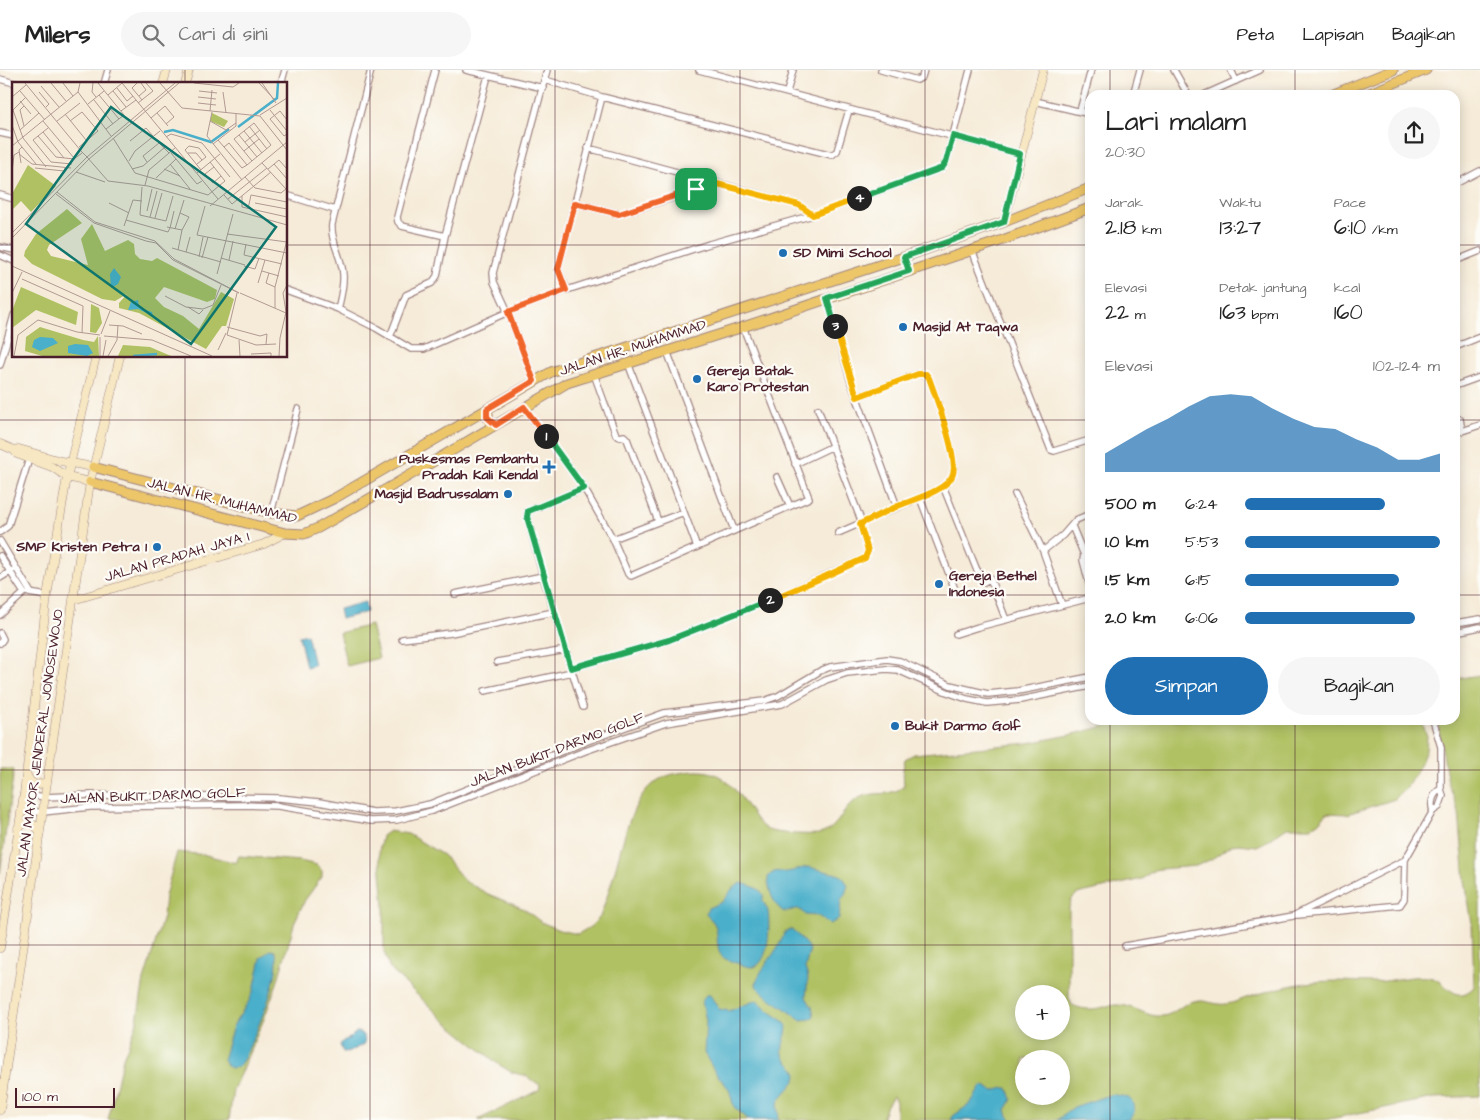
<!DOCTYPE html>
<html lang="id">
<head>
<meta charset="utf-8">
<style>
  :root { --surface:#fff; --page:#f6f6f6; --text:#222; --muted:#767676; --line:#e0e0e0; --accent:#1f6fb2 }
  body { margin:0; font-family:"Architects Daughter",sans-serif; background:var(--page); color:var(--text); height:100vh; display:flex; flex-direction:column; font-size:19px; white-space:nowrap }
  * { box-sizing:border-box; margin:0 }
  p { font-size:16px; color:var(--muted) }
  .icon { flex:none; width:28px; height:28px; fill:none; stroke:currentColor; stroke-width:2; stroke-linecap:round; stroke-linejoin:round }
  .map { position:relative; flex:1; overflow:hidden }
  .panel { position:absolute; left:1085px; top:20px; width:375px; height:635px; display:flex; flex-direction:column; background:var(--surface); border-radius:15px; box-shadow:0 2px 12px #0003 }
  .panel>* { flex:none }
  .buttons { position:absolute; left:1015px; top:915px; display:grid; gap:10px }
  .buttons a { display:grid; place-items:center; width:55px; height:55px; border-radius:50%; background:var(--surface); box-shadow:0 2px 12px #0003; font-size:25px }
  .scale { position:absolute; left:15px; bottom:12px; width:100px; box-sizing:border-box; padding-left:5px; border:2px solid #4a1f2b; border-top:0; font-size:14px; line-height:18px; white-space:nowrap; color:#4a1f2b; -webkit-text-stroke:4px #fdfcf7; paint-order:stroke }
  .pin { position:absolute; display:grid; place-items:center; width:42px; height:42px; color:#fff; margin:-21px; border-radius:10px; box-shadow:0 2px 8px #0006 }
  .km { position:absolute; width:25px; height:25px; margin:-12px; border-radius:50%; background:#222; color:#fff; font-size:14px; line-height:25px; text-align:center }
  .round { display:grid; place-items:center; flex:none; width:52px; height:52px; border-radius:26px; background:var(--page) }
  .summary { display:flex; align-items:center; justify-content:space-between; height:85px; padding:0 20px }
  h1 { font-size:28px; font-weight:600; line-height:38px }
  .metrics { display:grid; grid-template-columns:repeat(3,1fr); gap:8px; height:85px; padding:5px 20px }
  .metrics div { display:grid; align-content:center }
  .metrics b { font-size:21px; font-weight:600 }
  .metrics small { font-size:14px; font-weight:400 }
  .metrics p { font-size:14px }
  .chart { height:140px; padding:10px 20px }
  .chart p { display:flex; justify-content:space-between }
  .chart svg { width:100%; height:90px; margin-top:5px; fill:var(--accent); opacity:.7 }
  .primary-button { display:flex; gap:10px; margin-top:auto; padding:10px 20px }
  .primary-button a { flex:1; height:58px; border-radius:30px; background:var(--accent); color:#fff; font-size:20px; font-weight:600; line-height:58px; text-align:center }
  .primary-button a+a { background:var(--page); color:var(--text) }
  ul { padding:0 20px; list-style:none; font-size:16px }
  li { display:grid; grid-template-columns:80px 60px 1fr; align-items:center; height:38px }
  li i { height:12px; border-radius:6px; background:var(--accent) }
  header { display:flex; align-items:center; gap:30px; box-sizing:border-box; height:70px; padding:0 25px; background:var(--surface); border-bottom:1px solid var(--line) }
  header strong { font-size:24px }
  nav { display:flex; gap:28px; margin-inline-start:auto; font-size:18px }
  .search { width:350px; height:45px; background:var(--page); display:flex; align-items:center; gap:12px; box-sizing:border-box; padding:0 18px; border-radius:28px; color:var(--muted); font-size:19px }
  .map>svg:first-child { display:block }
  .green { fill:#b0c163; stroke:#7d7047; fill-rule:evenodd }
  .water { fill:#4aafca; stroke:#4a677a }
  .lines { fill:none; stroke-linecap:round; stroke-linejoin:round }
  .street-casing { stroke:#a08582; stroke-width:8 }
  .secondary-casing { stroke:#a08582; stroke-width:9 }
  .primary-casing { stroke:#a08582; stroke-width:11 }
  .street { stroke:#fff; stroke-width:5.5 }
  .secondary { stroke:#f7e8c3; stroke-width:8 }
  .primary { stroke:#ecc669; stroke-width:9 }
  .split-1-casing { stroke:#fff; stroke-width:10 }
  .split-2-casing { stroke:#fff; stroke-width:10 }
  .split-3-casing { stroke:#fff; stroke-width:10 }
  .split-4-casing { stroke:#fff; stroke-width:10 }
  .split-5-casing { stroke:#fff; stroke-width:10 }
  .split-1 { stroke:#f0652b; stroke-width:6 }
  .split-2 { stroke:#22a559; stroke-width:6 }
  .split-3 { stroke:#f5b400; stroke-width:6 }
  .split-4 { stroke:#22a559; stroke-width:6 }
  .split-5 { stroke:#f5b400; stroke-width:6 }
  .grid { fill:none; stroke:#4a1f2b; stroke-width:1; stroke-opacity:0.55 }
  .poi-dot { fill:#1f6fb2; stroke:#fdfcf7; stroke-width:2 }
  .labels { text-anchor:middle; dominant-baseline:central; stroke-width:4.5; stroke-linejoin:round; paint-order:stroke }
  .poi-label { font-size:14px; font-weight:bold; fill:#4a1f2b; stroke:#fdfcf7; text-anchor:start }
  .street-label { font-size:14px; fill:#4a1f2b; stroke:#fdfcf7 }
  .inset-river { fill:none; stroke:#4aafca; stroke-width:2.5 }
  .inset-road { fill:none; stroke:#b19993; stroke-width:1 }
  .view { fill:#0f766e; fill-opacity:0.15; stroke:#0f766e; stroke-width:2.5 }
  .inset-edge { fill:none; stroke:#4a1f2b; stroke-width:2.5 }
</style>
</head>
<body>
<header>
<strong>Milers</strong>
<div class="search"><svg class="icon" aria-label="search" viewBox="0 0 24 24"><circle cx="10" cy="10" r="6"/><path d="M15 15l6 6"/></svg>Cari di sini</div>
<nav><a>Peta</a><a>Lapisan</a><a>Bagikan</a></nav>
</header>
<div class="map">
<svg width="1480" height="1050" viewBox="0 0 1480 1050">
  <rect width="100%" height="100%" fill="#fdfcf7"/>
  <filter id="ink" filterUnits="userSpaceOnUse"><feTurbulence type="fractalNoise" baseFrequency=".02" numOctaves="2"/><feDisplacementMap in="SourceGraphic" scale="10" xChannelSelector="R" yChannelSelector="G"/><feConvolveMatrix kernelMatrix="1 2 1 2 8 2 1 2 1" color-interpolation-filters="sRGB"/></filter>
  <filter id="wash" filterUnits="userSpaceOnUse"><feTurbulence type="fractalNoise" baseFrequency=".0096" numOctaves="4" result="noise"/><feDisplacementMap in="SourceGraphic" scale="20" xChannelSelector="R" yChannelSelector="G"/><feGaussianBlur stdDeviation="1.12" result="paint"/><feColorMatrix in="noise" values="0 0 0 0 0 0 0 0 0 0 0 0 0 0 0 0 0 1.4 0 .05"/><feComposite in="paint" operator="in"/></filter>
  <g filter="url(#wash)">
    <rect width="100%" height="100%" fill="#f6ebd8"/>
    <path class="green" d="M371 555 379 588 347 596 339 563Z
      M1480 605V1026L1434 1028 1324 1050H896V1032L893 1026 887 1035 882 1050H478L539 1020 540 1015 526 1006 511 1002 498 994 445 951 390 899 384 882V835L379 781 382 766 389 761 408 764 443 785 465 811 488 824 524 839 541 852 559 860 578 864 590 857 600 847C605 833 610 818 614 804 621 779 626 754 638 732 647 715 660 706 679 703 715 696 727 707 747 736 753 744 757 753 766 759 774 764 809 765 819 764 839 760 843 735 861 727 875 721 892 727 904 716L903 699 905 689 914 684 1028 673 1070 665 1129 650H1421L1427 666 1426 680 1420 695 1407 717 1395 729 1347 744 1327 743 1318 753 1311 757H1287L1265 772 1257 776 1239 774 1231 775 1212 789 1196 796 1160 799 1154 800 1142 809 1077 824 1072 829 1069 837V928L1072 935C1090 943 1099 937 1116 935 1134 934 1146 948 1163 946 1176 944 1182 933 1194 931 1205 929 1216 936 1227 934 1234 933 1242 929 1249 927 1271 920 1292 914 1315 912 1335 910 1355 912 1376 912 1393 911 1411 905 1428 907 1447 909 1454 937 1474 917L1472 854 1465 810 1459 743 1448 712 1437 650H1455V609ZM1024 924H1061V961H1024ZM1024 989H1061V1026H1024Z
      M0 699H14L0 804Z
      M177 782 206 785 236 793 239 786 300 791 317 795 322 801V807L305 830 295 851 277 913 264 949 233 1020 229 1050H108L123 988 136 956 144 910 163 847 165 826Z"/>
    <path class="water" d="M365 532 367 542 341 549 339 539Z
      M307 564 314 595 306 597 299 566Z
      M808 797 837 804 842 806 848 815 845 824 841 830 839 849 830 854 818 846 805 845C797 834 795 841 784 842 773 835 768 819 768 807 776 798 778 803 787 802 794 801 801 798 808 797Z
      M741 813C748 815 758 817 762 823 765 828 762 826 763 831 764 834 767 837 768 841 770 854 770 894 753 897 748 898 729 890 723 888 714 877 720 864 714 853 712 850 708 847 706 844L708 838 722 832 732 819Z
      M791 859 794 861 810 879 805 898 808 907 806 927 812 937 814 946 811 949 801 950C786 938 769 930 756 916 755 903 781 879 784 863Z
      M270 880 275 881C285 900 253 970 243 990L238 997C230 999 227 998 223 990L233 956 249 931 254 920 261 888Z
      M706 925H710L719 939 729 941 757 930 769 941 785 952 787 957C787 966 781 974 783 984 784 993 797 995 797 1006 797 1012 782 1024 779 1031 776 1037 780 1044 778 1050H749L734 1037 729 1019 715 1002 704 983 706 951 702 931Z
      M356 962C363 962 366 968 364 974L349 982H343L340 975 343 971 350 968Z
      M984 1016 993 1021 1004 1018H1008L1012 1029 1006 1040 1008 1046 1012 1050H951L953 1046 970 1034 981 1017Z
      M1112 1024C1126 1028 1133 1024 1134 1042L1129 1050H1057L1074 1037Z"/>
  </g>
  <g filter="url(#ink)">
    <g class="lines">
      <defs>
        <path id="street" d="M435 0 397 147 398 152 402 156 445 166
          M466 0 543 18
          M699 0 1020 84
          M881 0 917 10 922 7 924 0
          M1174 0 1188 25
          M1231 0 1236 11
          M0 9 18 14
          M545 10 602 27 832 85 837 81 849 40
          M104 14 108 0
          M281 14 285 0
          M787 22 793 0
          M1133 25 1140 0
          M1204 25 1260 0
          M1035 31 1090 44
          M1080 41 1091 0
          M0 63 14 66
          M588 78 799 135 813 145
          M1455 114 1480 101
          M0 125 14 129
          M286 125 335 140
          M575 133 619 144 692 122 700 117 702 110
          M0 177 14 180
          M972 180 1051 380 1054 381 1090 370
          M0 185 14 191
          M1455 191 1480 181
          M286 220 338 239 376 258 411 279H424L508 242 567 220 709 174 813 145 937 100 942 98 946 92 970 0
          M567 220 558 199 602 27
          M827 228 851 312 897 437
          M338 239C341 227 344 216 343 204 342 187 330 171 332 154L371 0
          M390 267 406 225 432 213 437 206 445 166 488 6
          M1455 277 1480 267
          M667 281 734 460
          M628 293 697 477
          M0 295 14 245
          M594 304 616 365 620 367 624 366 627 369 658 451
          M534 311 508 242 494 212 493 203 547 0
          M1455 316 1480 307
          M524 337 584 418 613 469 628 504 631 506 809 428 743 257
          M818 339 862 453
          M1462 361 1480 355
          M1455 363 1462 361 1460 349
          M795 394 833 376
          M777 407 790 436
          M943 416 976 498 984 512 990 508 1006 550
          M1015 424 1043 481 1062 535
          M920 428 954 517
          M271 443 298 339
          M1072 456 1084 485 1083 490 1090 517
          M0 462 8 456 29 389
          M838 463 937 420C943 416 951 412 953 404 958 386 936 327 929 308L926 305 917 304 857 327
          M613 469 684 442
          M0 471 31 523
          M1043 481 1063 465 1076 450 1090 444
          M0 486 24 523
          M0 508 13 500
          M29 523 47 526
          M455 524 543 506
          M0 545 24 523
          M1455 553 1480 549
          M1455 562 1480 557
          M0 563 3 569 0 573
          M956 564 978 557 1090 528
          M402 569 451 563 554 542
          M497 592 566 580
          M571 598 669 570 780 526 865 488 868 481 860 454
          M485 621 572 602
          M583 637 543 506 527 447 528 441 531 440 584 418
          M24 724 45 727 90 725 279 728 319 732 373 742 396 741 430 734 582 673 664 643 764 631 778 626 820 601 830 597 887 589 900 591 950 615 988 624 1018 621 1090 607
          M1433 741C1430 733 1433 723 1441 719
          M21 742H43L90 737 242 735 278 736 371 751 397 750 432 741 585 681 666 653 782 634 826 610 847 603 886 599 898 600 947 622 967 629 987 633 1020 630 1090 616
          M1298 845 1400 835 1404 829 1405 790
          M1125 876 1293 846 1405 790 1433 741 1439 737 1443 726 1441 719V677L1433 650"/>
        <path id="secondary" d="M163 14 167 0
          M185 14 189 0
          M1004 152 1043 0
          M0 374 14 380 17 384 52 397 67 407 90 412
          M14 380 19 379 61 391 93 397
          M73 530 264 474 285 463
          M26 704 30 711 36 715 47 712
          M18 758C27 750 34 752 40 762
          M0 878 24 724 47 526 67 407 96 286
          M0 1040 90 412 120 286"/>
        <path id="primary" d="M1331 25 1393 0
          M1365 25 1426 0
          M487 339 489 350 495 355
          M93 397 271 443 297 446 335 428 551 302 904 187 1004 152 1090 118
          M90 412 285 463 304 464 318 458 390 417 567 313 743 257 1000 171 1090 138"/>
      </defs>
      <use href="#street" class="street-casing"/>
      <use href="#secondary" class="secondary-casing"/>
      <use href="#primary" class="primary-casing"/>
      <use href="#street" class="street"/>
      <use href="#secondary" class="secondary"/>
      <use href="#primary" class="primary"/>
    </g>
  </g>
  <g class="lines" filter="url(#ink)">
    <defs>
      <path id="split-1" d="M546 366 524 337 496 355 487 347V339L534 311 508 242 566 220 558 199 575 133 619 144 696 119"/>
      <path id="split-2" d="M546 366 584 418 531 440 528 441 527 447 571 598 669 570 770 530"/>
      <path id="split-3" d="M770 530 826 506 865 488 868 481 860 454C873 448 885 442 898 436 912 430 949 420 953 404 958 387 936 327 929 308L926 304H918L857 327 835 256"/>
      <path id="split-4" d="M835 256 827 228 909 201 904 187 1004 152 1020 84 953 66 946 92 942 98 859 128"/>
      <path id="split-5" d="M696 119 700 117 702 110 799 135 813 145 859 128"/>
    </defs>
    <use href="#split-1" class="split-1-casing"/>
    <use href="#split-2" class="split-2-casing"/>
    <use href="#split-3" class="split-3-casing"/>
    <use href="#split-4" class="split-4-casing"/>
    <use href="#split-5" class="split-5-casing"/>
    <use href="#split-1" class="split-1"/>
    <use href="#split-2" class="split-2"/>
    <use href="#split-3" class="split-3"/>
    <use href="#split-4" class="split-4"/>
    <use href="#split-5" class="split-5"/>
  </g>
  <path class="grid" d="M185 0V14M370 0V1050M555 0V1050M740 0V1050M925 0V1050M1110 0V25M1295 0V25M0 175H14M286 175H1090M1455 175H1480M185 286V1050M0 350H1090M1455 350H1480M0 525H1090M1455 525H1480M1110 650V1050M1295 650V1050M0 700H1480M0 875H1480"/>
  <g class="poi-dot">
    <circle cx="783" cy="183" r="5"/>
    <circle cx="903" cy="257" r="5"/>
    <circle cx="697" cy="309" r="5"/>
    <path d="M546.5 389.5h5v5h5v5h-5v5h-5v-5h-5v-5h5z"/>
    <circle cx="508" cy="424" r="5"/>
    <circle cx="157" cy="477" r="5"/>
    <circle cx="939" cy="514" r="5"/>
    <circle cx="895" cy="656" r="5"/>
  </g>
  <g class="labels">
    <g class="poi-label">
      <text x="793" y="183">SD Mimi School</text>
      <text x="913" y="257">Masjid At Taqwa</text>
      <text x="707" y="301">Gereja Batak<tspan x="707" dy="16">Karo Protestan</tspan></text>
      <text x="538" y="389" text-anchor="end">Puskesmas Pembantu<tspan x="538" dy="16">Pradah Kali Kendal</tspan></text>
      <text x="498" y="424" text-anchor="end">Masjid Badrussalam</text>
      <text x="147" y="477" text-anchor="end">SMP Kristen Petra 1</text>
      <text x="949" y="506">Gereja Bethel<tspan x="949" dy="16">Indonesia</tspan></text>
      <text x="905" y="656">Bukit Darmo Golf</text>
    </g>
    <g class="street-label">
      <text transform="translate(633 278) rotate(-18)">JALAN HR. MUHAMMAD</text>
      <text transform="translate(222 431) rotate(14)">JALAN HR. MUHAMMAD</text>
      <text transform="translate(177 487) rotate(-16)">JALAN PRADAH JAYA I</text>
      <text transform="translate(40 673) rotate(-82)">JALAN MAYOR JENDERAL JONOSEWOJO</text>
      <text transform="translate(557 680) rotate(-21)">JALAN BUKIT DARMO GOLF</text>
      <text transform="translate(153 726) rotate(-2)">JALAN BUKIT DARMO GOLF</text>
    </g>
  </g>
  <g transform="translate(12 12)">
    <rect width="275" height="275" fill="#f6ebd8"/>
    <path d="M200 31 216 39 212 45 198 39ZM16 83 44 104 19 130 9 119 0 128V112ZM55 127 70 141 37 163 35 168 39 174 76 183 69 157 80 142 93 169 116 158 122 162 123 172 128 177 140 179 145 176 205 208 203 217 195 220 152 205 143 216 152 225 171 234 187 247 209 210 222 217 214 244H210L194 267 127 231 107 226V221L115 212 103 219 90 217 20 182 12 174 13 169 24 152ZM9 205 66 230 64 243 24 228 0 246V229ZM79 222 87 226 90 241 84 251 78 250ZM28 245 71 258 82 260 86 254 87 274H30L13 269 14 255ZM111 263 138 265 159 274H106Z" fill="#b0c163"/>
    <path d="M102 186 109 195 106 202 99 206 98 192ZM126 218 127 226 140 230 141 234 126 227 116 228 119 220ZM28 255 41 256 46 261 28 269 20 265 22 258ZM63 262 76 263 81 271 75 274 56 271V264Z" fill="#4aafca"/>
    <path class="inset-river" d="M226 45 265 16 266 1M152 50 161 48 199 60 217 47M121 274 145 272"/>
    <path class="inset-road" d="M13 1 69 69M39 1 54 19M51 1 61 14M81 1 80 10 84 15M86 1 112 33 94 47M110 1 206 117M125 1 120 6 130 18M148 1 170 26 248 34 275 68M182 1 221 5 227 1M247 1 262 17M250 1 264 21M29 4 47 25M105 6 115 19 121 14M8 9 33 38M101 9 114 25M187 9 205 11M27 10 37 22 34 25M66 10 99 54M211 10 214 31M87 13 107 37M96 13 110 1M127 14 134 8 129 1M0 15 14 3M14 15 1 28 11 56 34 85M186 15 204 17M82 18 101 42M8 19 19 32M126 21 141 9 134 1M186 21 204 23M76 22 92 9M12 24 8 28 12 44M258 28 275 49M109 29 124 18M198 29 200 8M200 30 195 54 230 98M145 31 156 44M53 32 74 58M248 33 275 16M139 36 153 24 162 35 154 42M275 38 268 29 258 37 272 54 275 52M31 39 62 76M45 39 68 21M58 39 70 30 86 49 67 65M198 39 214 48 224 41M0 43 6 60M237 44 255 67M36 46 21 58 39 80 60 82M8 48 27 31M232 49 250 71M31 50 52 76M227 53 245 75M26 54 44 75 62 77 70 71M154 55 159 52 190 61 218 95M101 56 123 91 196 113 213 99 198 80M206 58 230 86 235 83 252 69 259 63 242 41 222 57 240 79M118 59 134 46 141 54M6 60 24 82M233 60 248 48M201 62 224 44V32M0 64 66 10 68 1M212 65 217 61 235 83M69 69 75 75 163 1M232 69 247 57M159 71 185 102 190 99M176 71H184L190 78M7 72 20 82 59 86M77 77 167 1M117 79 123 69 148 49M135 80 131 74 147 61 157 71M9 81 7 68 10 65M250 81 274 107M158 82 178 107M185 82 194 75 187 66 177 64 173 68 189 88M262 82 275 97M202 85 193 92 201 101 209 94M23 86 52 89 53 86M120 87 131 84 153 65M152 87 168 94M256 87 267 78 275 87M0 90 2 73 7 70M64 90 93 100M185 91 208 72M233 95 243 106 269 111 275 106M144 96 164 77M133 103 137 88 163 66M130 105 128 133 154 139 161 114M44 112 82 141 134 159 144 161 161 178 227 211 162 177 143 159 83 140 45 110M212 113 220 122 259 90M230 114V125L275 135M216 117 255 86M97 121 117 131M243 121 275 127M193 124 185 153 275 171M198 124 275 60M236 127 239 113 275 120M135 129 140 107M138 135 145 109M143 136 150 111M114 138 156 150 158 146M112 144 121 118 130 119M155 145 170 148M158 146 162 129M163 147 172 118M0 151 75 75 96 99 136 104 275 143M215 152 275 160M0 156 77 77M234 162 232 173 270 182M160 166 209 180M166 168 170 148 177 135 168 131M174 170 178 155M187 175 191 155M190 176 196 155M209 176 233 183M217 178 221 159M0 184 200 274M232 184 243 187 247 176M250 189 267 194M257 191 254 201 263 205M205 192 221 132M10 197 71 224 70 251M246 201 253 178M0 211 10 190M225 211 215 253 244 263 264 262M228 211 274 231M153 214 174 225 191 227 201 223 209 203M176 225 187 232 191 228M263 226V205L275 158M97 243 111 244 130 252M215 245 248 254 255 252 254 262M89 252 98 229M92 254 140 258 179 274M227 258 228 274M206 268 214 251M239 272 259 271V274M2 274 6 253 26 238 65 250 88 253M88 274V255M91 274 94 258M96 274 105 258 106 243M267 274 268 256 274 230 271 211 275 203"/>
    <path class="view" d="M99 25 264 145 179 262 14 142Z"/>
    <rect width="275" height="275" class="inset-edge"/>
  </g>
</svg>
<div class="buttons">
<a>+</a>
<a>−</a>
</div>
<div class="scale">100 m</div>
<div class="pin" style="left:696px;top:119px;background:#1e9e55"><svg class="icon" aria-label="arrive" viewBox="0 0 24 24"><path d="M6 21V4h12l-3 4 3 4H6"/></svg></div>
<b class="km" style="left:546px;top:366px">1</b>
<b class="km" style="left:770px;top:530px">2</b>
<b class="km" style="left:835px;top:256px">3</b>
<b class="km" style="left:859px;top:128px">4</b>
<section class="panel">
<div class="summary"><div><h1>Lari malam</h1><p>20:30</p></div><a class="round"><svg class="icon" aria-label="share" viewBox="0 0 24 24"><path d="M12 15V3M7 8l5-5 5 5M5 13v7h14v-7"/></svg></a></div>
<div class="metrics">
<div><p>Jarak</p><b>2.18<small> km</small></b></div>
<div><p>Waktu</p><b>13:27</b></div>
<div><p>Pace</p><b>6:10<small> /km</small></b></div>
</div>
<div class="metrics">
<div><p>Elevasi</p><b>22<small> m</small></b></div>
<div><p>Detak jantung</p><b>163<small> bpm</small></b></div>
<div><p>kcal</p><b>160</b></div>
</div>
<div class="chart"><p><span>Elevasi</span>102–124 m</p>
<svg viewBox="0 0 160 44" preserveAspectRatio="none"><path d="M0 44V35L10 29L20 23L30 18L40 12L50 7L60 6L70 7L80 13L90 18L100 22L110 23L120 28L130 32L140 38L150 38L160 35V44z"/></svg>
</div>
<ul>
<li><b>500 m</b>6:24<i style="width:72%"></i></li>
<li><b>1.0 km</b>5:53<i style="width:100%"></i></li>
<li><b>1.5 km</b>6:15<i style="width:79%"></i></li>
<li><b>2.0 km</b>6:06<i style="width:87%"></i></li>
</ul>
<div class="primary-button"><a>Simpan</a><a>Bagikan</a></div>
</section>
</div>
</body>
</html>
